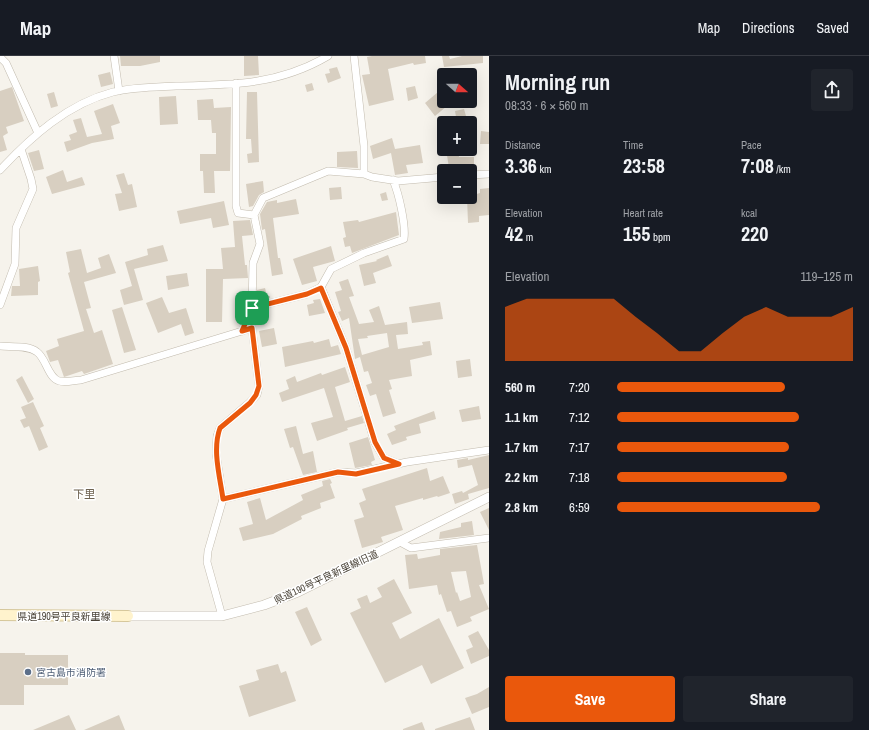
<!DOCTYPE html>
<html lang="en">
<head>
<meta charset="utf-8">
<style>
  :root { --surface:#171b24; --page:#20242c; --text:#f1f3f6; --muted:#9ea1a6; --line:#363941; --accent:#ea580c }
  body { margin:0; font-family:"Archivo Narrow","Noto Sans JP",sans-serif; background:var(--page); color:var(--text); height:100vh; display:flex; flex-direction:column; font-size:15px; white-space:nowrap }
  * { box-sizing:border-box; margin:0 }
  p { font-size:13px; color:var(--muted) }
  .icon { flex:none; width:22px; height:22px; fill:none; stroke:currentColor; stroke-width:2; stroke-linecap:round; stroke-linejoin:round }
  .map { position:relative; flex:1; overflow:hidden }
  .details { display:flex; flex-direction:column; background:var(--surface); width:380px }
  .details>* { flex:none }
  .needle { width:26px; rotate:111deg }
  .tools { position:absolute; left:437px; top:12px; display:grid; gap:8px }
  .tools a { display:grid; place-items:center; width:40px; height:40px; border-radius:4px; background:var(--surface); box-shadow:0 4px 16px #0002; font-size:20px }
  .pin { position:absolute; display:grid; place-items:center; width:34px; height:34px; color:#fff; margin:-17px; border-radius:8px; box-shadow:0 2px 6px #0006 }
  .round { display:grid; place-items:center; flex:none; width:42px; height:42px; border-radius:4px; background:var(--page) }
  .head { display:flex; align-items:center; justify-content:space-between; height:68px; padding:0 16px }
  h1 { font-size:22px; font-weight:700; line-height:30px }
  .figures { display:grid; grid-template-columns:repeat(3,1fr); gap:6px; height:68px; padding:4px 16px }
  .figures div { display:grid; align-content:center }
  .figures b { font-size:20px; font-weight:700 }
  .figures small { font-size:11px; font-weight:400 }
  .figures p { font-size:11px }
  .chart { height:112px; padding:8px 16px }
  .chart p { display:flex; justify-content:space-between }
  .chart svg { width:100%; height:72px; margin-top:4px; fill:var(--accent); opacity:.7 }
  .button { display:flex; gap:8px; margin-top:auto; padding:8px 16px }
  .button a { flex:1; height:46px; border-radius:4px; background:var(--accent); color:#fff; font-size:16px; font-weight:700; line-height:46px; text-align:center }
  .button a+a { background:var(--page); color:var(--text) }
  ul { padding:0 16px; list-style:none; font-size:13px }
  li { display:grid; grid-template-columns:64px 48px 1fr; align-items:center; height:30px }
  li i { height:10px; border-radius:5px; background:var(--accent) }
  header { display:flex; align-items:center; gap:24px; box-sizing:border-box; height:56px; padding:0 20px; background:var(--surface); border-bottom:1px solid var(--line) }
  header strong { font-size:19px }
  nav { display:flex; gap:22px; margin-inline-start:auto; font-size:14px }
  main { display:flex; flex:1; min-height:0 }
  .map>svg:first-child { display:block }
  .building { fill:#d8cfc1; fill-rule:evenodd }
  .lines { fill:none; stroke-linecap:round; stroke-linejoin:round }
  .minor-casing { stroke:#c2bbae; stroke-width:8 }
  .tertiary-casing { stroke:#c2bbae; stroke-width:10 }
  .secondary-casing { stroke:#d6c79b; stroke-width:12 }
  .minor { stroke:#fff; stroke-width:7 }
  .tertiary { stroke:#fff; stroke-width:9 }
  .secondary { stroke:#fff3cd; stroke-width:10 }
  .route-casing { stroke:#fff; stroke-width:8 }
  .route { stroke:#ea580c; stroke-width:5 }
  .service-dot { fill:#5c6f8a; stroke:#fff; stroke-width:1.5 }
  .labels { text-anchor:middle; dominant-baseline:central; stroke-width:3; stroke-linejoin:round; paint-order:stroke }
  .street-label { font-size:10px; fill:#4b4439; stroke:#fff }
  .service-label { font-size:10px; fill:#4e5e75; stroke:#fff; text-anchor:start }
  .neighbourhood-label { font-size:11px; fill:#6e6250; stroke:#fff }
</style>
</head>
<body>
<header>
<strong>Map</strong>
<nav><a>Map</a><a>Directions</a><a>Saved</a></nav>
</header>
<main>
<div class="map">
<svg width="489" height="674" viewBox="0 0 489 674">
  <rect width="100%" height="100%" fill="#f6f3ec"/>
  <path class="building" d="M120 0H160V6L140 10H121Z
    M244 0H258L259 19 244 20Z
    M372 0H425L426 7 414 9 413 7 388 13 394 44 369 50 362 19 370 18 367 1Z
    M442 0H449L450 3 462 0H483V7L444 11Z
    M337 11 341 22 328 27 325 18 330 17 329 13Z
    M110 16 113 28 101 31 98 19Z
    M312 27 314 34 307 36 305 29Z
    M415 30 418 42 408 45 406 32Z
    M12 31 24 65 6 71 8 77 3 80 7 94 0 96V35Z
    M444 31V45H453L435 60 425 47Z
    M54 36 58 50 51 52 47 38Z
    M247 36H257L259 106 248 107 247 98 252 97 251 83H246Z
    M176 40 178 68 160 69 159 41Z
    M213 43 214 52 231 51 230 115H214L215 137H204L203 115H200V98H216V77H212L211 64H198L197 44Z
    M113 48 120 67 111 70 114 83 92 87 67 96 64 86 71 84 69 79 77 76 73 64 81 62 87 81 102 78 94 55Z
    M464 53 468 67H457L455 55Z
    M481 75 489 76V88H480Z
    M392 82 395 93 420 89 423 107 406 109 408 117 395 119 391 97 373 103 370 90Z
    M446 93 458 94 459 101H474V111L449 112Z
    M39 94 44 113 34 115 28 97Z
    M357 95 358 112 337 111V96Z
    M63 114 67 126 82 121 85 129 52 138 46 121Z
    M124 117 128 129 132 128 137 151 119 155 115 138 122 137 116 119Z
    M263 125 264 136 259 139 253 150 249 151 246 128Z
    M341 131 342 143 330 144 329 132Z
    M489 132V159L479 160V166L468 167 467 141 480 137V133Z
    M386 136 388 144 382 145 380 138Z
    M296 143 299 158 273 162 278 202H280L283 218 272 220 265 173 262 174 260 158 267 146 277 144V147Z
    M224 145 229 169 213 172 211 162 180 168 177 155Z
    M396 156 399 179 352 197 350 190 345 191 343 182 346 181 343 166 358 164 359 166Z
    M250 164 253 179 242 180 245 209H247L248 222 223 223 222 266H206V213H223L221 192 235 191 233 165Z
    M163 189 168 205 134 213 143 244 124 249 120 234 132 230 125 206 148 199 147 193Z
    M331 190 335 205 313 211 317 225 302 229 293 203Z
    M81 193 87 217 101 212 98 202 109 198 116 217 84 226 91 252 86 253 94 277 102 274 113 308 84 318 82 315 64 321 58 304 50 306 46 295 59 290 57 283 84 275 68 217 70 216 66 196Z
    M388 199 392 210 373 217 376 227 364 230 359 209 377 205 376 204Z
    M38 210 40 225 38 226V239L11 240 12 230H20L19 213Z
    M187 217 189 230 168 234 166 220Z
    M348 223 354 240 349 241 359 268 374 266 369 254 379 250 385 269 407 266 408 278 396 279 398 293 423 289 422 286 430 285 432 299 410 304 412 320 389 324 392 333 389 334 396 357 383 361 376 338 370 340 366 329 372 327 368 315 364 316 360 301 355 303 349 262 342 265 338 256 341 255 335 236 342 234 339 226ZM387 277 389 291 362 299 358 283 368 282 367 280Z
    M265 232 267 240H270V242L257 245V234Z
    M242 240H247L246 254 235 255 236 247H242Z
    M162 241 169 257 186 252 194 277 185 280 181 268 158 277 146 247Z
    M320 243 325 257 309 260 307 249 314 247 313 244Z
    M440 246 443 263 412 267 409 251Z
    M122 251 136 294 124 297 112 254Z
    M274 272 277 288 262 291 259 275Z
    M329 283 331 291 338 289 341 298 285 311 282 291 313 285 314 287Z
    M470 303 472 320 458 322 456 305Z
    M345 311 350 326 335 331 345 365 362 360 364 367 347 372 348 374 317 385 311 367 333 361 324 332 282 346 279 337 289 333 286 324 295 320 297 326 321 317 322 319Z
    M22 320 34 343 28 347 16 324Z
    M33 346 44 370 40 372 48 391 39 395 29 370 24 372 20 364 26 362 21 351Z
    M479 350 481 363 462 366 459 354Z
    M434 355 436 363 419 368 421 377 406 381 407 384 392 389 387 378 396 374 394 370Z
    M296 370 303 398 313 395 317 416 303 419 293 391 290 392 284 373Z
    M368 381 375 404 371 406 372 409 355 412 349 387Z
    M489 399V432L468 438 469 443 455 448 452 438 462 435 463 437 478 429 472 409 458 412 457 404 468 402V404Z
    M427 412 430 425 443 420 450 437 438 441 437 440 423 444V442L395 450 403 474 381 481 383 486 362 492 354 464 364 461 359 447 366 444 362 433Z
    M330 423 332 427 330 428 335 442 320 447 321 452 301 460 302 463 273 478 243 485 239 472 253 468 247 446 260 442 266 464 303 444 301 439 323 430 322 425Z
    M489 452V474L480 456Z
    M472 465 474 479 439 483 440 476 461 471V467Z
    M477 489 484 528 479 529 489 553 470 561 472 565 457 571 451 555 447 556 441 538 439 539 437 529 409 533 405 499 417 498 418 503 440 499V493ZM466 515 471 541 460 545 457 536 456 537 451 516Z
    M394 523 412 557 392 567 400 583 439 562 464 612 431 628 422 609 385 627 350 557 361 552 357 543 367 539 370 547 382 541 377 532Z
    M307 551 322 584 311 590 295 556Z
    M478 575 489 594V600L471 608 466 594 473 591 468 580Z
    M0 597H25V599H68V629H24V649H0Z
    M278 608 281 617 286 615 296 645 249 661 239 630 259 624 256 614Z
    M489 631V651L472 658 465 642 477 638Z
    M69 659 76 674H33Z
    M119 659 125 674H84Z
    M470 661 475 674H435V673Z
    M422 666 425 674H403V673Z"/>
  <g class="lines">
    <defs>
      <path id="minor" d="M114 0 119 35
        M354 0 364 90V118
        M0 1 6 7 38 77
        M236 27V150L238 157 254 159 263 142 328 115 364 118 372 121 398 125 444 121
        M0 114C31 81 67 48 113 36 133 31 155 31 176 30 231 29 279 29 328 0
        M470 119 489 118
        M393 124C399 138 406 169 404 183L364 197 331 213 321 231 346 292 375 387 384 402 399 408
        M0 249 15 208 16 172 33 133 31 123 21 93
        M252 252 307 238 321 231
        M242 275 252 252 253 207 260 188 254 159
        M0 290C11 291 28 289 37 296 46 302 48 322 59 325 66 327 75 324 81 324L252 272 259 330 257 339 249 347 220 372 217 380 216 397 223 443 208 495 207 506 222 560
        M223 443 338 416 356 417 407 406 489 394
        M400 486 411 492 489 482"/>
      <path id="tertiary" d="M128 560H222L264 549 298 536 489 441"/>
      <path id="secondary" d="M0 559 128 560"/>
    </defs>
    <use href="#minor" class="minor-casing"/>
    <use href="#tertiary" class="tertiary-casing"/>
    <use href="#secondary" class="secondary-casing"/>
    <use href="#minor" class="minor"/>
    <use href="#tertiary" class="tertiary"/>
    <use href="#secondary" class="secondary"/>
  </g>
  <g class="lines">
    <defs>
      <path id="route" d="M321 232 346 292 375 386 384 402 399 408 356 418 338 416 223 443C220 421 212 394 220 372L250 347 256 339 259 330 252 272 242 275 252 252 307 238Z"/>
    </defs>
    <use href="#route" class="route-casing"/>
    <use href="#route" class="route"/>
  </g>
  <circle class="service-dot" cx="28" cy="616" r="4"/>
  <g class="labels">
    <g class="street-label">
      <text transform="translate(326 521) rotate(-25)">県道190号平良新里線旧道</text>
      <text x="64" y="560">県道190号平良新里線</text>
    </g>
    <g class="service-label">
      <text x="36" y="616">宮古島市消防署</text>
    </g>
    <g class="neighbourhood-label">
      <text x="84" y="438">下里</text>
    </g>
  </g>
</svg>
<div class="tools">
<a><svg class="needle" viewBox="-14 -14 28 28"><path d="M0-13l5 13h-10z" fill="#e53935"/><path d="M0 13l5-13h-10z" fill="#9ea1a6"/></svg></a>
<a>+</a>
<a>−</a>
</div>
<div class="pin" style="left:252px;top:252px;background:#1e9e55"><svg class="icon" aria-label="arrive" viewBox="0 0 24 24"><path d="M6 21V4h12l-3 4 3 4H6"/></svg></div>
</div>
<section class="details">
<div class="head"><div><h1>Morning run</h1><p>08:33 · 6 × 560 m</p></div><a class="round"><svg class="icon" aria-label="share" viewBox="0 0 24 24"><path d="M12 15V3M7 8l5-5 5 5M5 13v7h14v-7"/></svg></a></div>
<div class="figures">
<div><p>Distance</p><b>3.36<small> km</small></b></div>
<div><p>Time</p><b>23:58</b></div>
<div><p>Pace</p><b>7:08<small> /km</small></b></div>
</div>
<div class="figures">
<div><p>Elevation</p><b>42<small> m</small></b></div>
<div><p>Heart rate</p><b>155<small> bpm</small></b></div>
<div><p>kcal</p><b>220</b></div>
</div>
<div class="chart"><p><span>Elevation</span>119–125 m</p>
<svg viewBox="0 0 160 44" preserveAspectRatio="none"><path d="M0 44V11L10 6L20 6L30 6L40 6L50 6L60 17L70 27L80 38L90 38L100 27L110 17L120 11L130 17L140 17L150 17L160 11V44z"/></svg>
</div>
<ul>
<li><b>560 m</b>7:20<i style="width:71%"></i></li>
<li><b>1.1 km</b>7:12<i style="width:77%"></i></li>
<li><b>1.7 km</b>7:17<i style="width:73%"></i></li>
<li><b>2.2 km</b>7:18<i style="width:72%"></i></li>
<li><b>2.8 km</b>6:59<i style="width:86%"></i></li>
</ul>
<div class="button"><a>Save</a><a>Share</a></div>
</section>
</main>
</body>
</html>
